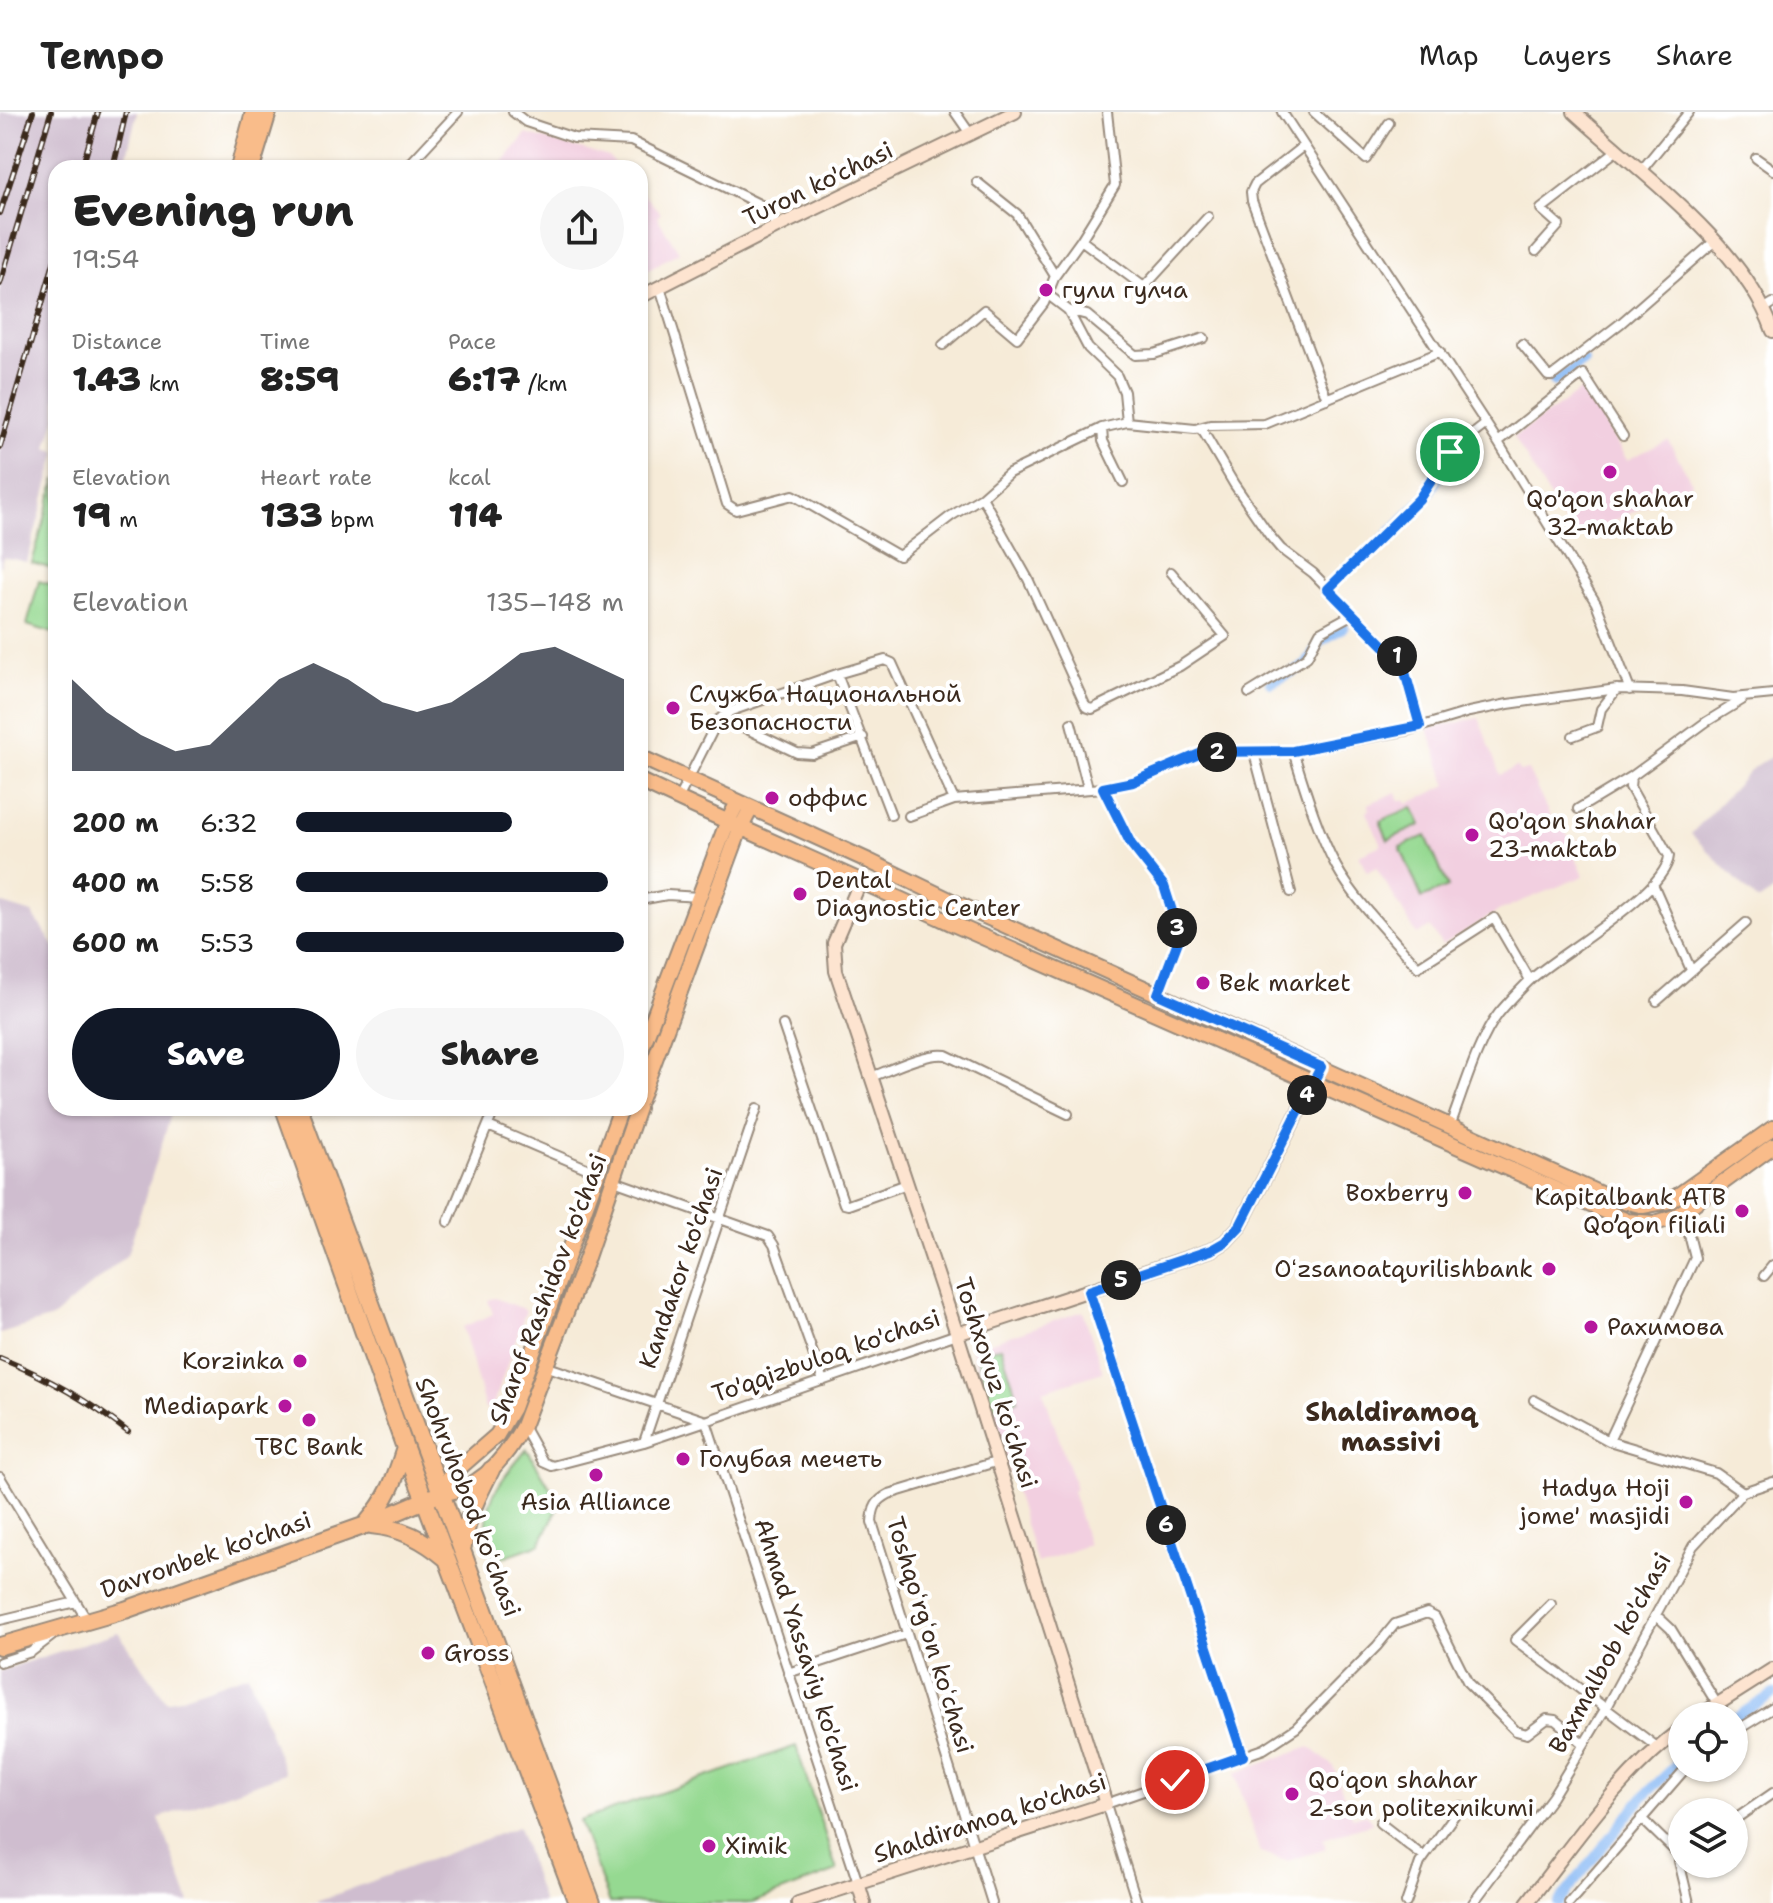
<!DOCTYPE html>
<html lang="en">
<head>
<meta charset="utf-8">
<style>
  :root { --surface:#fff; --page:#f6f6f6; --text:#222; --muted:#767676; --line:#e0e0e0; --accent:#111827 }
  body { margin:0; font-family:"Shantell Sans",sans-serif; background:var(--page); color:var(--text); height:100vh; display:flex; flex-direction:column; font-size:30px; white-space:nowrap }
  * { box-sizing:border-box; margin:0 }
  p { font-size:26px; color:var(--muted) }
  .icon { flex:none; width:44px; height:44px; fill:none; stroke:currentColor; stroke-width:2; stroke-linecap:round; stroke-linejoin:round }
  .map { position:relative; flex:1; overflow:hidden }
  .panel { position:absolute; left:48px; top:48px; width:600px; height:956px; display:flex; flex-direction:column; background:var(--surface); border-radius:24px; box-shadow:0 2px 6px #0004 }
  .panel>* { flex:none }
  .tools { position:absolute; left:1668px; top:1590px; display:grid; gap:16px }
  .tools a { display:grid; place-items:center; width:80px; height:80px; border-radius:50%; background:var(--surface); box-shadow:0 2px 6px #0004; font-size:40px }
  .pin { position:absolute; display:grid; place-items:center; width:68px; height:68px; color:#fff; margin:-34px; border:4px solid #fff; border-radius:50%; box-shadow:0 2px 8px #0007 }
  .km { position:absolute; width:40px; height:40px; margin:-20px; border-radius:50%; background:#222; color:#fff; font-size:22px; line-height:40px; text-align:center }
  .round { display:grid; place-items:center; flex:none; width:84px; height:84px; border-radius:42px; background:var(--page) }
  .overview { display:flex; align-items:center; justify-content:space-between; height:136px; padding:0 24px }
  h1 { font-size:44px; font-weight:800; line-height:60px }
  .stats { display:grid; grid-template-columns:repeat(3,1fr); gap:12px; height:136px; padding:8px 24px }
  .stats div { display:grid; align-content:center }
  .stats b { font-size:34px; font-weight:800 }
  .stats small { font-size:22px; font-weight:400 }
  .stats p { font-size:22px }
  .chart { height:224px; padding:16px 24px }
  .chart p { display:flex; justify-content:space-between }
  .chart svg { width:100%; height:144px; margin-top:8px; fill:var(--accent); opacity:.7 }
  .button { display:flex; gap:16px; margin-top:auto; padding:16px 24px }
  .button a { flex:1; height:92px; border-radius:48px; background:var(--accent); color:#fff; font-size:32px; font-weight:800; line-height:92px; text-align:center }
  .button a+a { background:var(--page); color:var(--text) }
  ul { padding:0 24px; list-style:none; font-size:26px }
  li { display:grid; grid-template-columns:128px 96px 1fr; align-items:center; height:60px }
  li i { height:20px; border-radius:10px; background:var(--accent) }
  header { display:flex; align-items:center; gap:48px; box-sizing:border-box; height:112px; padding:0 40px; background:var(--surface); border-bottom:2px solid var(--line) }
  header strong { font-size:38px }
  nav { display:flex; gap:44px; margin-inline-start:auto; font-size:28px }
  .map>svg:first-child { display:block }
  .built { fill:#f2cfe0 }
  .industrial { fill:#cfbdcf }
  .green { fill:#95d991; stroke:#688258; stroke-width:2 }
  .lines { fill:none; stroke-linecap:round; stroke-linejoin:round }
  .canal { stroke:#89baf5; stroke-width:10 }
  .street-casing { stroke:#988a7b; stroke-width:12 }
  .secondary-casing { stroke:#988a7b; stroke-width:16 }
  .primary-casing { stroke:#988a7b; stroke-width:18 }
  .highway-casing { stroke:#988a7b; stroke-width:20 }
  .street { stroke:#fff; stroke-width:8 }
  .secondary { stroke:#fde4d0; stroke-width:12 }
  .primary { stroke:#f9bc8a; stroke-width:14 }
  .highway { stroke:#f9bc8a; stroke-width:16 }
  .rail-casing { stroke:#3b2a1e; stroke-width:6 }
  .rail { stroke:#fff; stroke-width:3; stroke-dasharray:9; stroke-linecap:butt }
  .route-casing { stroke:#fff; stroke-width:16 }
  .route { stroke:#1a73e8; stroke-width:10 }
  .poi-dot { fill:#b5179e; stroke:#fff; stroke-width:3 }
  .labels { text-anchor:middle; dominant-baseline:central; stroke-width:8; stroke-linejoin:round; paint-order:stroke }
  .street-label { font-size:24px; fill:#3b2a1e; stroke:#fff }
  .poi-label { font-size:24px; fill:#3b2a1e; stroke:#fff; text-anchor:start }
  .neighbourhood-label { font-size:26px; font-weight:bold; fill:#3b2a1e; stroke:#fff }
</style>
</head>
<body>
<header>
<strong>Tempo</strong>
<nav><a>Map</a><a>Layers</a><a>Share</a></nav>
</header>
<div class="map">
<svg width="1773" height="1791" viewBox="0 0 1773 1791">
  <rect width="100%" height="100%" fill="#fff"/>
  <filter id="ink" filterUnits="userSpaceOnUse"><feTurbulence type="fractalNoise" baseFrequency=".0125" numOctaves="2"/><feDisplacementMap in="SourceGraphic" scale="16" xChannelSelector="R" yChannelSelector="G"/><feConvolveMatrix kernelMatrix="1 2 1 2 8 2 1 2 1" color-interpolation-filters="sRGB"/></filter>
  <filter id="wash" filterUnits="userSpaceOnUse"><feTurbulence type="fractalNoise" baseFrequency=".006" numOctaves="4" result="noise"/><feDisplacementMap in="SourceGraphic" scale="32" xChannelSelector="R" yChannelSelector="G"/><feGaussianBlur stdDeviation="1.8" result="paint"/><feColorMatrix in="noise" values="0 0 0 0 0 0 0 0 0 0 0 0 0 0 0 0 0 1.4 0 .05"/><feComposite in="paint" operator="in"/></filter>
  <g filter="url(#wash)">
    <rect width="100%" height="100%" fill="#f6ebd8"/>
    <path class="built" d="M526 22 609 45 619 56H498Z
      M640 79 661 101 657 105 679 140 640 162Z
      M1583 277 1627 348 1668 328 1692 371 1575 428 1514 325Z
      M1479 606 1500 663 1517 655 1520 660 1528 658 1557 719 1563 716 1572 729 1577 727 1584 735 1575 744 1584 764 1500 798 1442 833 1430 815 1417 823 1376 755 1367 760 1359 743 1381 733 1367 700 1370 697 1368 692 1397 680 1400 689 1405 687 1408 692 1447 673 1428 617Z
      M495 1186 526 1198 493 1293 485 1297 463 1215 493 1202 488 1188Z
      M1083 1199 1103 1260 1043 1279 1076 1377 1072 1379 1088 1433 1037 1451 971 1237Z
      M1310 1635 1333 1654 1352 1706 1366 1702 1373 1711 1323 1727 1326 1737 1287 1749 1260 1741 1235 1661Z"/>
    <path class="industrial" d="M0 0H137L124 56H56V303L47 336 56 339V343L27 450 3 445 0 455Z
      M1773 643V779L1758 789 1691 722 1753 656Z
      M0 791 32 801 56 837V996H173L127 1143 52 1206 0 1222Z
      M118 1520 167 1590 248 1562 285 1661 159 1706 190 1791H0V1559Z
      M518 1715 543 1791H313Z"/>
    <path class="green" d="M56 367V458L32 451Z
      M39 469 56 474V522L27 513Z
      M1413 695 1421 713 1388 728 1380 709Z
      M1426 724 1448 775 1422 786 1400 735Z
      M1001 1235 1018 1288 993 1296 976 1243Z
      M527 1337 560 1392 540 1432 495 1448C474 1398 496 1374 527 1337Z
      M796 1634 837 1759 752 1791H610L579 1709Z"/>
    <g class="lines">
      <path class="canal" d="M1554 270 1584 249
        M1382 429 1429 381 1455 340 1462 335
        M1271 571 1306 553 1320 530 1344 515
        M1734 1606 1773 1582
        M1558 1791 1642 1686 1682 1647"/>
    </g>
  </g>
  <g filter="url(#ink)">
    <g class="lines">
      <defs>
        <path id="street" d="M513 0 526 10 574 26 631 29 763 94 777 115
          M955 0 971 23
          M1282 0 1498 330 1596 491 1630 578
          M1314 0 1366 47 1389 11
          M1302 35 1255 72 1251 80 1252 89 1327 287
          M1756 46 1773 58
          M406 56 458 0
          M1640 60 1689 0
          M977 70 1017 102 1055 164
          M1081 128 1144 175 1208 105
          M1536 139 1559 113 1541 97 1616 39
          M660 175 727 392 736 398 793 383 899 444 951 404 982 385 1009 361 1102 316 1127 310 1195 317 1210 313 1265 312 1440 240
          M1047 182 1068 198 1088 236 1117 264 1124 280 1127 310
          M1765 196 1773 191
          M1068 198 1087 203 1135 243 1154 242 1204 226
          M1522 232 1548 264H1552L1621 211 1716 128
          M943 233 984 198 1017 226 1044 191 1055 164 1081 128 1115 73 1107 0
          M1102 316 1103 329 1123 370
          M1199 316 1204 321 1234 372 1270 424 1281 437 1313 461 1403 553 1420 614
          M1498 330 1583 262 1623 324
          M982 385 1028 467 1086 595 1092 597 1180 554 1225 524 1171 460
          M1328 477 1419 387 1450 340 1486 312
          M837 562 891 703
          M1249 581 1307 545 1320 520 1353 502
          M722 605 797 641 812 642 863 625
          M1071 611 1088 676
          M1573 624 1597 615 1601 597 1617 577
          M1293 639C1305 677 1317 718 1336 754 1353 786 1393 827 1418 855L1494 806 1530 868
          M1254 641 1291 780
          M1103 676 1131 732 1164 774 1180 824 1158 882
          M678 687 718 608 731 599 837 562 885 548 892 551 954 688 1103 676 1133 670 1204 640 1293 639 1409 618 1469 600 1508 592 1617 577 1682 579 1733 586 1773 582
          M1578 697 1631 665
          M909 704 954 688
          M1653 772 1691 858
          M640 788 667 783 699 785
          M1657 889 1746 811
          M783 913 844 1092 848 1093 907 1072
          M871 965C890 958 926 940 946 943L1068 1002
          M488 1014 598 1061
          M1450 1014C1463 981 1478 927 1499 901 1508 890 1519 879 1529 869 1558 842 1666 781 1669 744L1630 675 1631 665 1706 610 1742 588
          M614 1069 768 1124 774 1133 823 1269
          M448 1110 495 996
          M1764 1164 1773 1153
          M1089 1179 1243 1644
          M548 1255 706 1309 957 1222
          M1534 1288 1609 1329 1716 1361 1743 1380
          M523 1314 543 1350 552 1354 644 1330 706 1309 858 1771
          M1609 1329 1695 1146 1683 1099
          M644 1330 757 996
          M0 1365 87 1508
          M1551 1492 1515 1528 1657 1635
          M1656 1503 1671 1517 1717 1592
          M0 1508 76 1490
          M0 1550 31 1540 52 1524
          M788 1561 906 1522
          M1734 1620 1773 1596
          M1641 1706 1681 1745
          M1734 1708 1773 1681
          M1380 1711 1424 1745
          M1682 1744 1679 1749 1689 1791
          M992 1791 872 1410C873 1395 876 1389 889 1382L999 1349
          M1137 1791 1106 1692 1264 1637 1296 1616 1377 1534 1395 1512 1427 1501 1435 1505 1468 1571 1516 1619 1527 1622 1547 1607 1555 1608 1584 1632
          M1406 1791 1420 1751 1461 1694
          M1473 1791 1552 1685 1604 1599 1693 1434 1743 1380 1773 1370
          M1569 1791 1686 1656"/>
        <path id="secondary" d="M1574 0C1640 61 1743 133 1773 219
          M640 185 777 115 1015 0
          M957 1222 1211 1138 1225 1130 1240 1114 1316 965
          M1699 1604 1773 1557
          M858 1771 864 1791
          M798 1791 1106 1692 957 1222 836 859 834 831 861 768
          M1527 1791C1575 1730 1619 1663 1682 1616"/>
        <path id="primary" d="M640 645 869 749 958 792 1607 1085 1644 1094 1670 1089 1773 1016
          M640 669C743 718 848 762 951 811L1627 1109 1655 1111 1675 1105 1773 1034
          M640 941 727 711 738 690
          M640 988 740 717 751 696
          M441 1381C479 1379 506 1345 523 1314L586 1148 638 996
          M441 1381 450 1364 497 1323 513 1296 621 996"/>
        <path id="highway" d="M239 56 254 0
          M251 56 268 0
          M284 996 405 1336 577 1791
          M299 996 592 1791
          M367 1411C388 1386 395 1368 405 1336
          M371 1413C402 1416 423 1427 447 1447
          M463 1434C467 1405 478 1383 491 1358
          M0 1534 125 1498 366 1413 432 1385"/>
      </defs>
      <use href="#street" class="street-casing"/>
      <use href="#secondary" class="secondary-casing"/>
      <use href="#primary" class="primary-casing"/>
      <use href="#highway" class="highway-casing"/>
      <use href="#street" class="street"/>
      <use href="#secondary" class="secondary"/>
      <use href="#primary" class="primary"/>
      <use href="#highway" class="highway"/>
      <defs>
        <path id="rail" d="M82 56 98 0
          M113 56 126 0
          M0 101 33 0
          M0 172 51 0
          M0 335 56 144
          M0 1246C46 1265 89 1289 128 1320"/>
      </defs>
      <use href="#rail" class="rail-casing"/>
      <use href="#rail" class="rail"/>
    </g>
  </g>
  <g class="lines" filter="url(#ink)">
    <defs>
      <path id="route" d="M1175 1668 1243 1644 1089 1179 1211 1138 1225 1130 1240 1114 1321 955 1158 882 1180 824 1164 774 1131 732 1103 676 1133 670 1204 640 1293 639 1420 614 1403 553 1328 477 1419 387 1450 340"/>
    </defs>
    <use href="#route" class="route-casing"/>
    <use href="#route" class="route"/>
  </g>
  <g class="poi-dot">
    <circle cx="1046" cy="178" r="8"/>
    <circle cx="1610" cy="360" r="8"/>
    <circle cx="673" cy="596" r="8"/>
    <circle cx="772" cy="686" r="8"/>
    <circle cx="1472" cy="723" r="8"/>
    <circle cx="800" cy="782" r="8"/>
    <circle cx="1203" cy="871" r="8"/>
    <circle cx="1465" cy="1081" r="8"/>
    <circle cx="1742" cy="1099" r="8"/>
    <circle cx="1549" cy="1157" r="8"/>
    <circle cx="1591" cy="1215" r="8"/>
    <circle cx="300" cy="1249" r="8"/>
    <circle cx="285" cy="1294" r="8"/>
    <circle cx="309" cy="1308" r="8"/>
    <circle cx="683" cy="1347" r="8"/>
    <circle cx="596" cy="1363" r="8"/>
    <circle cx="1686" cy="1390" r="8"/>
    <circle cx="428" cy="1541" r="8"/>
    <circle cx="1292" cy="1682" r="8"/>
    <circle cx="709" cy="1734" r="8"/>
  </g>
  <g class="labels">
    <g class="street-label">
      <text transform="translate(818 72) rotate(-26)">Turon ko'chasi</text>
      <text transform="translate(681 1156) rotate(-71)">Kandakor ko'chasi</text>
      <text transform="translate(548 1177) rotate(-69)">Sharof Rashidov ko'chasi</text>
      <text transform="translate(826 1244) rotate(-19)">To'qqizbuloq ko'chasi</text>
      <text transform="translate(996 1271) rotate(72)">Toshxovuz koʻchasi</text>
      <text transform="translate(468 1385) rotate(69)">Shohruhobod koʻchasi</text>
      <text transform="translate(206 1443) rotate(-19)">Davronbek ko'chasi</text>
      <text transform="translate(930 1523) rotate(73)">Toshqoʻrgʻon koʻchasi</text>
      <text transform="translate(1610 1541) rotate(-61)">Baxmalbob ko'chasi</text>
      <text transform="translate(806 1543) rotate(72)">Ahmad Yassaviy ko'chasi</text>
      <text transform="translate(990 1706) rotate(-18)">Shaldiramoq ko'chasi</text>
    </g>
    <g class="poi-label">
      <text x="1062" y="178">гули гулча</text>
      <text x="1610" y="387" text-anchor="middle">Qo'qon shahar<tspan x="1610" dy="28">32-maktab</tspan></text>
      <text x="689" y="582">Служба Национальной<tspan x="689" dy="28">Безопасности</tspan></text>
      <text x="788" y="686">оффис</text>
      <text x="1488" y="709">Qo'qon shahar<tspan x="1488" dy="28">23-maktab</tspan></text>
      <text x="816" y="768">Dental<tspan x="816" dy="28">Diagnostic Center</tspan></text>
      <text x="1219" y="871">Bek market</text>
      <text x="1449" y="1081" text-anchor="end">Boxberry</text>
      <text x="1726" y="1085" text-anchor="end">Kapitalbank ATB<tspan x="1726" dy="28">Qo’qon filiali</tspan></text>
      <text x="1533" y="1157" text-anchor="end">Oʻzsanoatqurilishbank</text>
      <text x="1607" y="1215">Рахимова</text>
      <text x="284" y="1249" text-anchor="end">Korzinka</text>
      <text x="269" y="1294" text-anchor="end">Mediapark</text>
      <text x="309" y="1335" text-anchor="middle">TBC Bank</text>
      <text x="699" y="1347">Голубая мечеть</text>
      <text x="1670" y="1376" text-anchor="end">Hadya Hoji<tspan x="1670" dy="28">jome' masjidi</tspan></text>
      <text x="596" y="1390" text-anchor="middle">Asia Alliance</text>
      <text x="444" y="1541">Gross</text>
      <text x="1308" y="1668">Qoʻqon shahar<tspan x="1308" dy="28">2-son politexnikumi</tspan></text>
      <text x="725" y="1734">Ximik</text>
    </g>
    <g class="neighbourhood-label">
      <text x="1391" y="1299">Shaldiramoq<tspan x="1391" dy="30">massivi</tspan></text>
    </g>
  </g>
</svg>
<div class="tools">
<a><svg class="icon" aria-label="locate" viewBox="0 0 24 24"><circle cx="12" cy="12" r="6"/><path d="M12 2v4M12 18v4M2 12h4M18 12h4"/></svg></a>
<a><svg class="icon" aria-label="layers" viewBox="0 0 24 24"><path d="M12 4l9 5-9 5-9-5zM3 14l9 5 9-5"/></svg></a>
</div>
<div class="pin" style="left:1450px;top:340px;background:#1e9e55"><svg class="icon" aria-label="arrive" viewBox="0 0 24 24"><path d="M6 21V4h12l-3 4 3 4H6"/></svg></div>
<div class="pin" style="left:1175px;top:1668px;background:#d93025"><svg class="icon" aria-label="check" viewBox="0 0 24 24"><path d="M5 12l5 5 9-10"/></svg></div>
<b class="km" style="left:1397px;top:544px">1</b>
<b class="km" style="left:1217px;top:640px">2</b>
<b class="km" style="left:1177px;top:816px">3</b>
<b class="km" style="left:1307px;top:983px">4</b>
<b class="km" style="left:1121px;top:1168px">5</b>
<b class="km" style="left:1166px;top:1413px">6</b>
<section class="panel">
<div class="overview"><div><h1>Evening run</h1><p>19:54</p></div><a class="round"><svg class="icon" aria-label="share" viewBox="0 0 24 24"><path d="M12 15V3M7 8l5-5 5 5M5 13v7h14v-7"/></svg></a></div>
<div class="stats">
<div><p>Distance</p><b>1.43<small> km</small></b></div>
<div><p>Time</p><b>8:59</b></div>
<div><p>Pace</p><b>6:17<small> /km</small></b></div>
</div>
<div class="stats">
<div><p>Elevation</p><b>19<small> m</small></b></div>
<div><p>Heart rate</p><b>133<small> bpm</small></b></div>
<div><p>kcal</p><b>114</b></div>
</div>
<div class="chart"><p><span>Elevation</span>135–148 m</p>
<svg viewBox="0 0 160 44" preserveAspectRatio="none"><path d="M0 44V16L10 26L20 33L30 38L40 36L50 26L60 16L70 11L80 16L90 23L100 26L110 23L120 16L130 8L140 6L150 11L160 16V44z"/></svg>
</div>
<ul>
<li><b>200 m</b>6:32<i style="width:66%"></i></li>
<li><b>400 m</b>5:58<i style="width:95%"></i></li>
<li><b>600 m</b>5:53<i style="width:100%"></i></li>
</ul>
<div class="button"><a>Save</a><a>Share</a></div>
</section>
</div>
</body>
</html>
